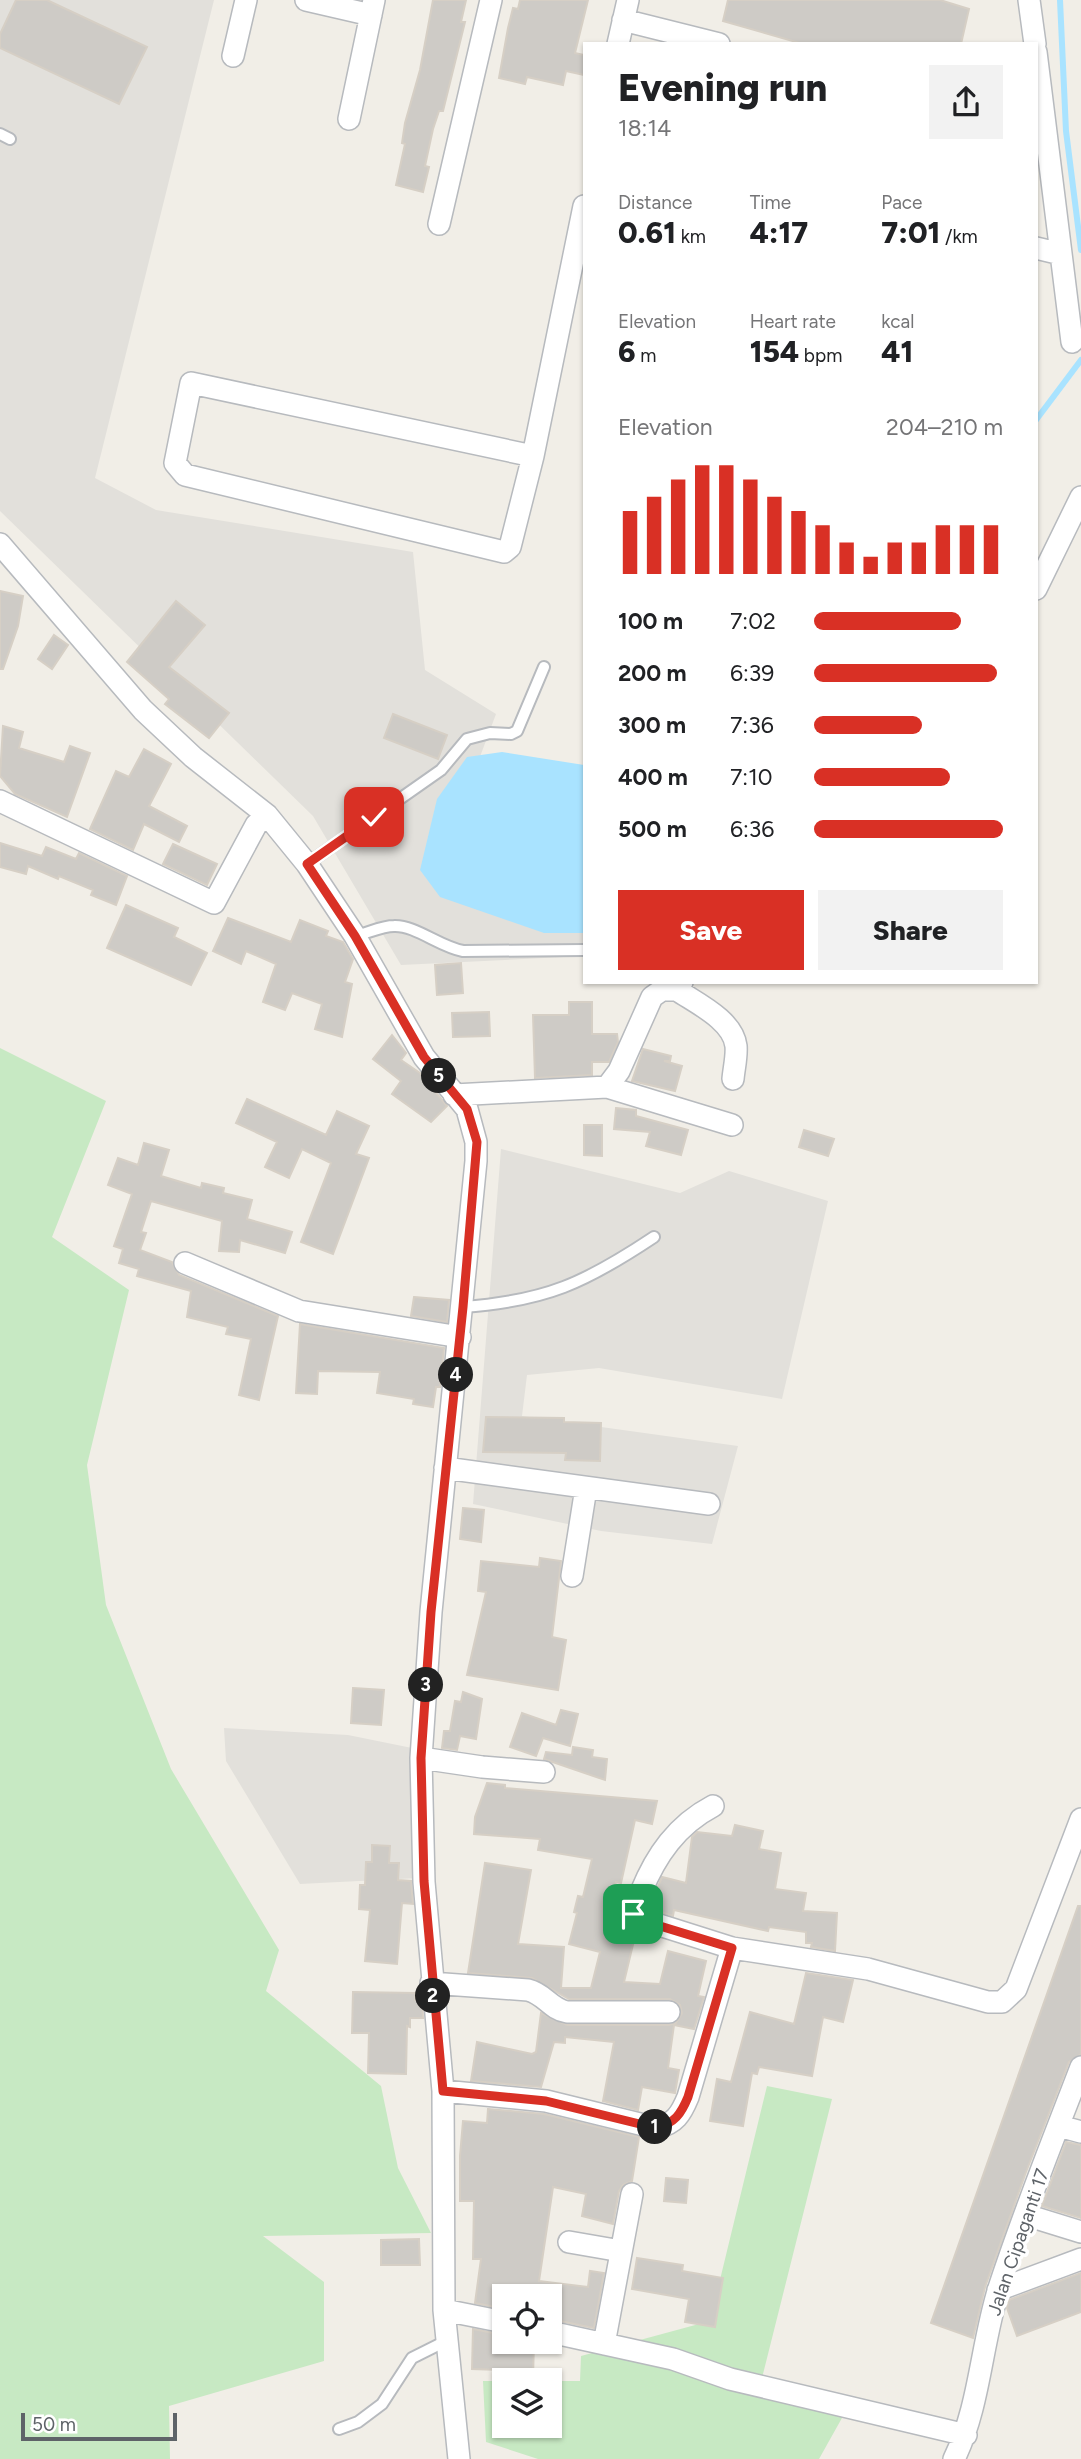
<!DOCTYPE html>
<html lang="en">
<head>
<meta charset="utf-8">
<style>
  :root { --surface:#fff; --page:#f2f2f2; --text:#202124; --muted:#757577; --accent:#d93025 }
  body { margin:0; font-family:Figtree,sans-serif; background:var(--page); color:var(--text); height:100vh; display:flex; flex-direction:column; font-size:26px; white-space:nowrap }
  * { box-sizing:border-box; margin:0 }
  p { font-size:23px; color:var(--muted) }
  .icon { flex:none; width:38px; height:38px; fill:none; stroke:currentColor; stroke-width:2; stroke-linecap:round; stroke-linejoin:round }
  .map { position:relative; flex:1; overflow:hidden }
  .details { position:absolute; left:583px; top:42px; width:455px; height:942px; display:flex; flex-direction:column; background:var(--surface); border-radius:0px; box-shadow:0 2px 5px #0004 }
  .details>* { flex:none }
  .buttons { position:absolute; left:492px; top:2284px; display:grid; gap:14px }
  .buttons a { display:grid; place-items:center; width:70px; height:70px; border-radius:0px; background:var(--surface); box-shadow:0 2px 5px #0004; font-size:35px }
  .scale { position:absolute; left:21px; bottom:18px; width:156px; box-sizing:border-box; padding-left:7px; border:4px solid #5e6368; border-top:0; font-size:19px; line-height:24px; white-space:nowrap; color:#5e6368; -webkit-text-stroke:5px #fff; paint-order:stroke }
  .pin { position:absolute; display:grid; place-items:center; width:60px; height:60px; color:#fff; margin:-30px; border-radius:14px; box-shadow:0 4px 10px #0006 }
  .km { position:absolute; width:35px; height:35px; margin:-18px; border-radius:50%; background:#222; color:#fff; font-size:19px; line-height:35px; text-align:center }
  .round { display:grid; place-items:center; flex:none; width:74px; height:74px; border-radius:0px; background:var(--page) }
  .headline { display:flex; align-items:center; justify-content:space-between; height:119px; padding:0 35px }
  h1 { font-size:38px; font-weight:800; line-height:52px }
  .metrics { display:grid; grid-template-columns:repeat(3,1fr); gap:10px; height:119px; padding:7px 35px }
  .metrics div { display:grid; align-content:center }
  .metrics b { font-size:30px; font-weight:800 }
  .metrics small { font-size:19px; font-weight:400 }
  .metrics p { font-size:19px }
  .chart { height:196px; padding:14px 35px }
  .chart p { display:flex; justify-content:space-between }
  .chart svg { width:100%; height:126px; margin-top:7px; stroke:var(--accent); stroke-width:6 }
  .cta { display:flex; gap:14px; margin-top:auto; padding:14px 35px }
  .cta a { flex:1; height:80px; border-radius:0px; background:var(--accent); color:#fff; font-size:28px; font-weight:800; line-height:80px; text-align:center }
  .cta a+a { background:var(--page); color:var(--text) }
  ul { padding:0 35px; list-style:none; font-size:23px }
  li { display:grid; grid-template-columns:112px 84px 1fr; align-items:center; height:52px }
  li i { height:18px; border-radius:9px; background:var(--accent) }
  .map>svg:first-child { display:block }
  .industrial { fill:#e2e0db }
  .green { fill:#c7e9c3 }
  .water { fill:#a9e3ff }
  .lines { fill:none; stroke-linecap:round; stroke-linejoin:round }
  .stream { stroke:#a9e3ff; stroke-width:6 }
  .building { fill:#cecbc6; stroke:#d6cfc5; stroke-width:2 }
  .service-casing { stroke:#b7babe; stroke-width:14 }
  .minor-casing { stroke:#b7babe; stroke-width:24 }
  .service { stroke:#fff; stroke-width:10 }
  .minor { stroke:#fff; stroke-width:21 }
  .route-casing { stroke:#fff; stroke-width:14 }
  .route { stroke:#d93025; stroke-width:9 }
  .labels { text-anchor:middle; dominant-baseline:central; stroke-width:7; stroke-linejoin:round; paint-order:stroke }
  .street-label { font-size:19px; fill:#5e6368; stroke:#fff }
</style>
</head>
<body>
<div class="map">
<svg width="1081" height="2459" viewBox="0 0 1081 2459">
  <rect width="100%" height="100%" fill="#f1eee7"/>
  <path class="industrial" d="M0 0H214L95 478 156 510 413 552 425 670 496 714 433 882 584 917V956L401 965 313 816 0 511Z
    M501 1149 680 1193 729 1171 828 1201 782 1399 599 1368 527 1375 522 1416 738 1446 712 1544 601 1531 473 1504Z
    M224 1728 348 1735 412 1748 418 1878 300 1884 226 1761Z"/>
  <path class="green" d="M0 1048 106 1101 52 1237 129 1290 87 1465 106 1605 171 1769 279 1950 266 1991 381 2086 398 2168 431 2233 263 2236 324 2282V2361L169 2406 170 2459H0Z
    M767 2086 832 2099 760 2386 847 2409 819 2459H538L486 2442 483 2381H504V2426H550V2381H580L581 2356 710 2321Z"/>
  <path class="water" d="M502 752 584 765V933H544L440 897 420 870 437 799 467 757Z"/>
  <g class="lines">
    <path class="stream" d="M1060 0 1066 131 1081 250
      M1036 420 1081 360"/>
  </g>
  <path class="building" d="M16 0H47L147 47 119 104 0 48V34Z
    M433 0H466L461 22H465L443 111H439L433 129 425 166 429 167 423 192 396 185 405 144 402 143 405 123 420 70Z
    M520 0H588L575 53 584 55V75L566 71 563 85 527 77 525 84 499 78 508 28 513 8 518 9Z
    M728 0H940L969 9 961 44H803L723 21Z
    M0 591 23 596 18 626 3 669H0Z
    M176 601 205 625 169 667 229 713 209 738 165 704 169 699 127 662Z
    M54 635 68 645 52 669 38 659Z
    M393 714 447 735 438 759 384 738Z
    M3 726 23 732 19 748 64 762 70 746 90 753 67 817 15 794 0 776Z
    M144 749 171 764 149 806 187 826 179 842 144 824 133 850 90 829 116 771 129 777Z
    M0 843 42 856 46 847 76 859 79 853 127 876 116 905 91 895 93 890 59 876 58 879 28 866 26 874 0 867Z
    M173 844 217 864 207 885 163 864Z
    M126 905 178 928 174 937 207 953 191 985 107 948Z
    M228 918 291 942 300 920 328 931 326 936 343 942 353 959 345 982 352 984 342 1037 315 1029 322 1004 292 993 285 1010 263 1002 276 964 246 951 241 964 213 951Z
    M461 963 463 993 437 995 435 965Z
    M569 1002H592V1034H617L618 1042 609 1062H592V1075L535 1078 533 1015H569Z
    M489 1012 490 1036 453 1037 452 1013Z
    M392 1035 406 1053 401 1060 420 1073 447 1106 431 1122 392 1094 401 1081 373 1059Z
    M643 1049 671 1056 670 1061H664L682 1066 675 1091 632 1081Z
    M247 1099 326 1135 337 1111 369 1126 356 1154 369 1158 333 1254 301 1242 331 1163 302 1149 289 1178 265 1167 277 1142 236 1123Z
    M616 1108 636 1110V1116L688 1130 681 1155 646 1146 650 1132 614 1129Z
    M584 1125H602V1156L584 1155Z
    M804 1130 834 1139 828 1156 799 1147Z
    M144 1143 169 1150 161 1176 201 1188 202 1183 224 1188 223 1193 252 1200 247 1219 292 1232 285 1253 240 1240 239 1252 219 1251 222 1221 151 1201 141 1232 146 1233 140 1250 172 1262 179 1275 278 1316 259 1400 239 1395 251 1339 226 1334 228 1327 187 1317 191 1291 137 1276 139 1269 119 1263 123 1249 114 1246 132 1194 108 1185 118 1158 138 1165Z
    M414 1297 449 1300 447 1322 411 1316Z
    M300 1324 444 1348 440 1387H436L433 1407 413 1404 414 1399 377 1393 380 1372 318 1371 317 1394 296 1393Z
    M486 1417 564 1418V1422L601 1423 600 1461 565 1460 566 1453 483 1452Z
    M463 1508 484 1510 481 1542 460 1539Z
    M540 1558 561 1561 552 1637 566 1640 558 1690 467 1675 486 1592 478 1591 481 1561 539 1567Z
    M353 1688 384 1690 381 1725 351 1723Z
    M463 1692 482 1699 476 1739 460 1736 457 1750 442 1748 444 1731H450L455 1701 461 1702Z
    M561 1710 578 1714 570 1746 543 1738 536 1756 510 1747 522 1713 556 1725Z
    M573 1747 593 1750 592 1757 607 1759 605 1780 544 1759 546 1752 572 1755Z
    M487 1783 505 1785V1788L657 1801 652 1824 635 1820 621 1883 616 1882 604 1924 636 1932 624 1982 660 1984 668 1951 706 1961 698 1996 704 1997 694 2029 674 2025 668 2068 679 2070 675 2093 642 2087 638 2110 603 2101 614 2042 565 2037V2043L554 2042 541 2087 471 2081 477 2042 532 2054 536 2052 541 2013 567 2025H669L676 2023 682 2013 680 2005 670 1999H569L532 1978 468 1973 485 1863 531 1870 518 1944 564 1947 561 1988H591L600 1952 569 1944 577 1913 574 1912 578 1896 583 1897 592 1859 538 1850 540 1839 474 1834 475 1817Z
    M735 1825 763 1831 759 1849 781 1853 775 1889 806 1893 803 1911 837 1913 835 1951 811 1947 812 1943H806V1932L769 1927 768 1931 674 1910 673 1916 649 1908 662 1877 686 1883 692 1837 697 1832 732 1836Z
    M372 1845 390 1846 389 1863H399L398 1880 411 1881 413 1904 402 1903 397 1964 365 1961 370 1910 359 1909 360 1885H365L366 1862H372Z
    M1078 1906H1081V2054L1069 2062 1026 2172 985 2287 973 2338 931 2323Z
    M806 1973 853 1980 843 2022 823 2017 812 2076 759 2067 757 2074 752 2073 743 2126 710 2121 717 2079 731 2082 750 2012 794 2024Z
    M353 1992 415 1993V2000H422L423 2018H410V2027L407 2026 406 2074 368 2073 369 2033H352Z
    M488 2109 544 2114 639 2137 632 2181 623 2185 619 2191 613 2224 582 2216 586 2194 553 2187 539 2281 588 2287 590 2271 604 2273 594 2328 550 2319V2296H504V2309L475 2303 481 2259H473L474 2201H460V2156L463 2121 487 2123Z
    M1066 2142 1081 2145V2218L1042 2206Z
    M666 2178 688 2180 686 2203 664 2201Z
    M419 2239 420 2265H381V2240Z
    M637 2258 683 2265 682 2271 723 2278 715 2327 685 2322 689 2299 632 2289Z
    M1081 2273V2312L1017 2336 1007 2308 1009 2300Z
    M473 2329 504 2335V2342H534L533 2378 501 2377V2370L472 2369Z"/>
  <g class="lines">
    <defs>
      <path id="service" d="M0 134 10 139
        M307 864 441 770 467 739 490 733 511 734 517 731 544 667
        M355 936C368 933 382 926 394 926 415 925 440 947 463 951L584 950
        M463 1307C546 1301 585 1283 654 1237
        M339 2429 358 2422 382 2404 412 2358 446 2341"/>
      <path id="minor" d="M306 0 371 15
        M1029 0 1035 44
        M623 20 719 44
        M618 44 628 0
        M1036 52 1072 342
        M233 56 246 0
        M349 119 374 0
        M439 224 491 0
        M1036 248 1061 254
        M533 456 191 383 175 463 185 475 504 552 510 547 533 456 584 206
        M0 544 143 710 193 757 267 815 307 864 355 936 424 1057 467 1109 476 1142V1161L431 1612 421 1758 424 1882 443 2091 444 2310 459 2459
        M1036 589 1081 497
        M0 801 214 903 256 825 267 815
        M677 990C696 1003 733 1020 736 1046 737 1056 734 1068 733 1079
        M607 1087 732 1125
        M454 1095 607 1087 619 1071 652 997 662 990H677L682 982
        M185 1263 299 1311 460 1337
        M445 1468 709 1504
        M572 1576 586 1488
        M421 1758 482 1767 544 1772
        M713 1806C677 1825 656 1855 641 1892 638 1900 633 1909 634 1917L732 1948 868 1969 988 2002H1002L1016 1989 1081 1819
        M431 1983 528 1990C545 1994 550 2009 567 2012H669
        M443 2091 546 2101 656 2128C675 2124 681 2114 688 2097L732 1948
        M1059 2126 1081 2132
        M1026 2215 1081 2232
        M569 2242 621 2251
        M998 2290 1081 2259
        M444 2310 504 2322
        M550 2332 673 2359 730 2379 966 2435
        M604 2344 632 2194
        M954 2459C980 2406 981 2345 999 2288 1023 2214 1053 2140 1081 2067"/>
    </defs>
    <use href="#service" class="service-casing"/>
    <use href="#minor" class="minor-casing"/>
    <use href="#service" class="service"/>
    <use href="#minor" class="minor"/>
  </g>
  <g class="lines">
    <defs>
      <path id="route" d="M374 817 307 864 355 936 424 1057 467 1109 477 1142 463 1307 431 1612 421 1758 424 1881 443 2091 546 2101 656 2128C675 2123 681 2114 688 2097L732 1948 637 1919 633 1914"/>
    </defs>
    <use href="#route" class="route-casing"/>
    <use href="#route" class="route"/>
  </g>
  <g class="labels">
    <g class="street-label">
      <text transform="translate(1018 2242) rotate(-71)">Jalan Cipaganti 17</text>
    </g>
  </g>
</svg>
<div class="buttons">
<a><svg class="icon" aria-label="locate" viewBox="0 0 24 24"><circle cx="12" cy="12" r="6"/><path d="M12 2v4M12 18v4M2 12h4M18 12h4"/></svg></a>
<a><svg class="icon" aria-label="layers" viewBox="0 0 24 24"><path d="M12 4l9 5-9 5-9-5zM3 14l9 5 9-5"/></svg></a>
</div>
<div class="scale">50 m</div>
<div class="pin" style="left:633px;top:1914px;background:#1e9e55"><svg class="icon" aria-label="arrive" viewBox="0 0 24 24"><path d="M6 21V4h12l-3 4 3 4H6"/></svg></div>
<div class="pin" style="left:374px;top:817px;background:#d93025"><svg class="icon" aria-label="check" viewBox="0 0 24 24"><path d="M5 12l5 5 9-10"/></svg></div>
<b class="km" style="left:655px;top:2127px">1</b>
<b class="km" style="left:433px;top:1996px">2</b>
<b class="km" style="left:426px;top:1685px">3</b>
<b class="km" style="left:456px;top:1375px">4</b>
<b class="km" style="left:439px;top:1076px">5</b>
<section class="details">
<div class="headline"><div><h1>Evening run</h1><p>18:14</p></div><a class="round"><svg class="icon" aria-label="share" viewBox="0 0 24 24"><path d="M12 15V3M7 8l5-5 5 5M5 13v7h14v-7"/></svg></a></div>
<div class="metrics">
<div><p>Distance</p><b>0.61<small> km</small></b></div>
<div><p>Time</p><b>4:17</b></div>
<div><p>Pace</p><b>7:01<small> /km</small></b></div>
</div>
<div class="metrics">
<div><p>Elevation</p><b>6<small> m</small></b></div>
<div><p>Heart rate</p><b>154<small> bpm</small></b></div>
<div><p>kcal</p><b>41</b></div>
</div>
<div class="chart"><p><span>Elevation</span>204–210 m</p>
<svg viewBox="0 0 160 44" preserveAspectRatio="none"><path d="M5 44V22M15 44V17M25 44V11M35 44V6M45 44V6M55 44V11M65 44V17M75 44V22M85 44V27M95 44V33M105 44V38M115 44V33M125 44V33M135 44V27M145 44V27M155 44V27"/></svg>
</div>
<ul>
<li><b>100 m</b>7:02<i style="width:78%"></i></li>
<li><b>200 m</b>6:39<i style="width:97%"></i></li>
<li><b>300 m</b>7:36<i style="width:57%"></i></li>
<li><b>400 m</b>7:10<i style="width:72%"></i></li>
<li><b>500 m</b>6:36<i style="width:100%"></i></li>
</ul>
<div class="cta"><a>Save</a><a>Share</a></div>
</section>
</div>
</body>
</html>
